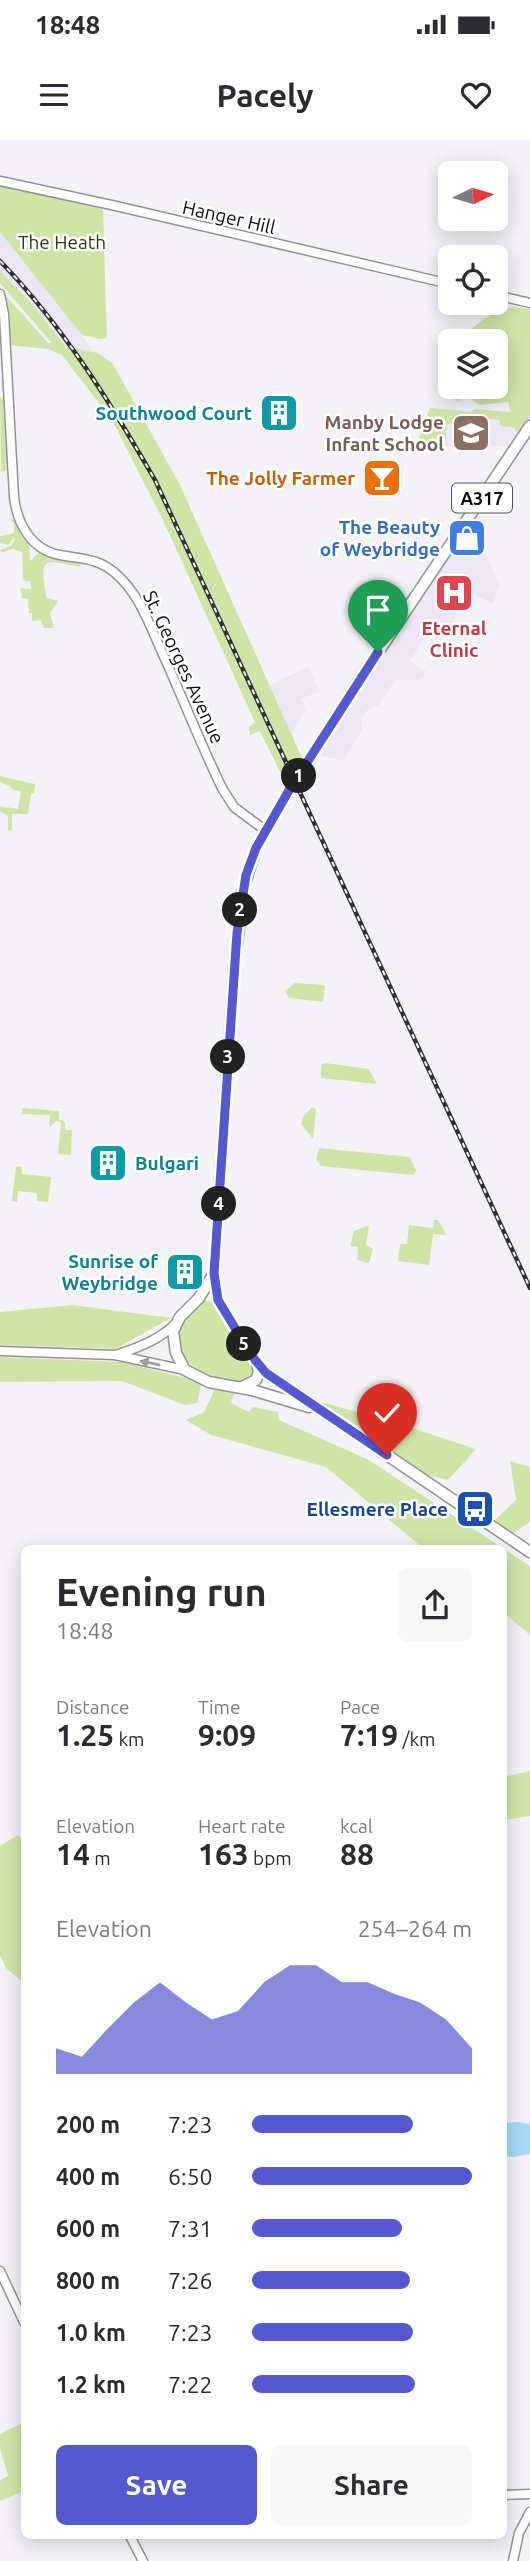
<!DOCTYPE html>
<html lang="en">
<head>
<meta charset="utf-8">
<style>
  :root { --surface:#fff; --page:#f7f7f7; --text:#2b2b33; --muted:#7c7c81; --accent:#5558cf }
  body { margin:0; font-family:Ubuntu,sans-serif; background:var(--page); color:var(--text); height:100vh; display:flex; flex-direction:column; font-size:26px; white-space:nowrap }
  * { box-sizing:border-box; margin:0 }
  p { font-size:23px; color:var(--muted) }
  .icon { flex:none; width:38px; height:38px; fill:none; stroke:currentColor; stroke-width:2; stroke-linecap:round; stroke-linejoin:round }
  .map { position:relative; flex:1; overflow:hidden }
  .panel { position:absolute; left:21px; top:1405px; width:486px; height:994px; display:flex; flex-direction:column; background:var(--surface); border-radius:10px; box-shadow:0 4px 18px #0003 }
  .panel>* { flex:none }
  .needle { width:46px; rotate:85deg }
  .tools { position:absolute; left:438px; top:21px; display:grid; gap:14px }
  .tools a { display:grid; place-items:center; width:70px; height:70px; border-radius:10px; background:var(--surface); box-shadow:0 4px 18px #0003; font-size:35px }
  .pin { position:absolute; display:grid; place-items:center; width:60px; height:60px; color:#fff; margin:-72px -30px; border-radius:50% 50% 50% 0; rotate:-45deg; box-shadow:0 0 7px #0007 }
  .pin .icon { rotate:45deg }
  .km { position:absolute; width:35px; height:35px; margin:-18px; border-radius:50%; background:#222; color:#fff; font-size:19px; line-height:35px; text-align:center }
  .round { display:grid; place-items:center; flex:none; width:74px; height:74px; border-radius:10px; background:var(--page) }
  .overview { display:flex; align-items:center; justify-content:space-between; height:119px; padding:0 35px }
  h1 { font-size:38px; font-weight:600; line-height:52px }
  .stats { display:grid; grid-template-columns:repeat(3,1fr); gap:10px; height:119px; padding:7px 35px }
  .stats div { display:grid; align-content:center }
  .stats b { font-size:30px; font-weight:600 }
  .stats small { font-size:19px; font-weight:400 }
  .stats p { font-size:19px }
  .chart { height:196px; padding:14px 35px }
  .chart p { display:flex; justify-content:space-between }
  .chart svg { width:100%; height:126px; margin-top:7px; fill:var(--accent); opacity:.7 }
  .action { display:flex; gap:14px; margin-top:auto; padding:14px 35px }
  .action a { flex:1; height:80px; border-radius:10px; background:var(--accent); color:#fff; font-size:28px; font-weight:600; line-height:80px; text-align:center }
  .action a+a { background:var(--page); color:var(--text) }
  ul { padding:0 35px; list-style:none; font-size:23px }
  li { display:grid; grid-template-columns:112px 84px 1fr; align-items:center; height:52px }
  li i { height:18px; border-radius:9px; background:var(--accent) }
  .status { display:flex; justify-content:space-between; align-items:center; height:49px; padding:0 35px; background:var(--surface); direction:ltr }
  .status svg { height:19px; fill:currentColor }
  header { display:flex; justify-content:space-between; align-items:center; height:91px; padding:0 35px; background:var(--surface); font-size:32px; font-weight:600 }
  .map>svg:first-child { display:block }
  .built { fill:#ede7f5 }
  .green { fill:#cfe5a8 }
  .water { fill:#a5daf7 }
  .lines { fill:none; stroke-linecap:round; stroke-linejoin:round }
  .secondary-casing { stroke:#949298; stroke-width:11 }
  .primary-casing { stroke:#949298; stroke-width:13 }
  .secondary { stroke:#fff; stroke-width:8 }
  .primary { stroke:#fff; stroke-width:10 }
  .rail-casing { stroke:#313033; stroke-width:4.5 }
  .rail { stroke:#fff; stroke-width:2; stroke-dasharray:5; stroke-linecap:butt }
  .primary-bridge-casing { stroke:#949298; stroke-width:13; stroke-linecap:butt }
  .primary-bridge { stroke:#fff; stroke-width:10 }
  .oneway { fill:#9e9d9e }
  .route-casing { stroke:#fff; stroke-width:14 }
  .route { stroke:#5558cf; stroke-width:9 }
  .labels { text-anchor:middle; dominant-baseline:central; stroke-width:5; stroke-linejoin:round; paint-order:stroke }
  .shield { fill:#fff; stroke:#555456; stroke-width:2 }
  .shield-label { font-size:18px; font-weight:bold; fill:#0c0b0d }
  .street-label { font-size:19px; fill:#0c0b0d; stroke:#fff }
  .park-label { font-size:19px; fill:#2e3b0e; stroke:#fff }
  .culture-label { font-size:19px; font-weight:bold; fill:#0d838f; stroke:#fff; text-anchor:end }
  .education-label { font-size:19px; font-weight:bold; fill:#785e54; stroke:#fff; text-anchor:end }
  .food-label { font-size:19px; font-weight:bold; fill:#c56008; stroke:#fff; text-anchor:end }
  .shop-label { font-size:19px; font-weight:bold; fill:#366cbe; stroke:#fff; text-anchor:end }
  .health-label { font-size:19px; font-weight:bold; fill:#be3a42; stroke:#fff }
  .transit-label { font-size:19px; font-weight:bold; fill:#164399; stroke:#fff; text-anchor:end }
</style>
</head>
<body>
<div class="status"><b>18:48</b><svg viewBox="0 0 49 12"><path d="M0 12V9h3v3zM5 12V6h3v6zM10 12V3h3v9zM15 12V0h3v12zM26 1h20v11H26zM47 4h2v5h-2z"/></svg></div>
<header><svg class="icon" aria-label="menu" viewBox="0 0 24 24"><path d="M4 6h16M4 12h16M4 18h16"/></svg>Pacely<svg class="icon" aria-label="heart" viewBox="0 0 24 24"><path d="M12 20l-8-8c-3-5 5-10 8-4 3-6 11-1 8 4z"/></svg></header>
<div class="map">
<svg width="530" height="2421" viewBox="0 0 530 2421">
  <rect width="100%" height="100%" fill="#f4f2f8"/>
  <path class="built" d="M0 92 75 184 94 213 53 204 0 143Z
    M430 268 530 275V280L512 306 420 307 418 301Z
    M466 384 480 403 494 432 499 445 493 464 466 450 451 488 431 478 421 495 424 499 410 521 426 531 423 538 417 540H395L380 564 377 567 374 565 371 570 368 569 361 579 362 590 343 621 312 614Z
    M308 527 320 551 301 559 306 570 291 593 270 545Z"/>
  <path class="green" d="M0 45 103 69 107 198 99 199 82 195 0 92Z
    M0 131 32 164 66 207 98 213 113 224 180 345 303 620 287 646 260 591 250 595 249 587 255 582 162 378 112 280 62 215 48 209 9 205 6 156 48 203H52L0 143Z
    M514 167 530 169V277L519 292 513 287 501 286 499 280 493 279 447 284 445 306 420 307 418 301 430 268 470 272 475 269 510 272 508 262 479 265 468 256 457 261 448 254 452 247H495V201H460C474 184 492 171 514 167Z
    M5 257 9 330 1 332 0 258Z
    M9 379 14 380 29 402 30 421 41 411 82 418 80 427C44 419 38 416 47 458L58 461 50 473 54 488H44L39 476 40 480 32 481V473H29L28 459 22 458 20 448 31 449 30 441 27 442 23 439 22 412 13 409 2 412 0 410 11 406 15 400 14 398 8 405 0 403V396L14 393V383Z
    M0 636 35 644 34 653H31L28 674H12V690H8V676L0 671V666L18 669 21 651 13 650 10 646 0 642Z
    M295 843 325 845 323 862 289 858 285 851Z
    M325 923 369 929 377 944 321 938V925Z
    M312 967 316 969 313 999 301 984 303 977Z
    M22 968 59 971V979L65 982V990H72L71 1015 58 1014 61 982 56 981 49 988 50 975 22 974Z
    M319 1008 410 1017 416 1031 413 1035 321 1026 316 1020Z
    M16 1026 22 1027V1034L51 1037 48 1062 37 1061V1053L18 1051 17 1062 12 1061Z
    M434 1080H438L446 1095 433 1094 429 1125 398 1121 400 1104H407L409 1085 433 1088Z
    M369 1085 366 1105 373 1109 369 1123 357 1120 358 1107 350 1106 354 1091Z
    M202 1160 216 1162 235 1198 253 1225 254 1232 251 1240C241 1245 230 1243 220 1239 174 1226 165 1193 202 1160Z
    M72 1165 171 1178 115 1209 0 1205V1172Z
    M0 1217 122 1222 202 1242 197 1263 185 1265 122 1241 0 1242Z
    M215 1249 235 1251 231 1263 249 1272 253 1267 278 1272 279 1280 367 1319 504 1409H424L326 1327 211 1295 186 1280 204 1272Z
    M318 1261 403 1285 476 1309 448 1340 424 1334Z
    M510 1321 530 1327V1382L512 1394 495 1380 516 1360Z
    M504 1409 530 1426V1495L504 1473Z
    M530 1631V1676L504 1680V1637Z
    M18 1695 24 1702V1843L6 1828 0 1815V1706Z
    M24 2282V2351L0 2361V2340L8 2336 0 2308V2294Z"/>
  <path class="water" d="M518 1982 530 1984V2014L514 2017 504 2016V1983Z"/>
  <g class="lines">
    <defs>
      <path id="secondary" d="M0 41 116 66 450 144
        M0 154 4 174 14 357C17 383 31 410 60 415 81 419 98 418 115 433 138 452 149 483 161 510 182 556 200 603 222 648L234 667 266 691
        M495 155 530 163
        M0 1211 115 1215 185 1230
        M118 1214C138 1208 161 1199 176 1183
        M0 2131 24 2182
        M504 2355 530 2354
        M130 2396 143 2421
        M513 2421 519 2393 530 2372"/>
      <path id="primary" d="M302 631 360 539 530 286
        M290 649 256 708 243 750 234 830 214 1133 218 1160 252 1216 266 1233 530 1412
        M214 1133 199 1158 180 1177 173 1191 176 1213 185 1230 209 1242 252 1250 309 1267
        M242 1247 256 1240 259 1232 257 1223"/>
    </defs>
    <use href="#secondary" class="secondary-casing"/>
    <use href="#primary" class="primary-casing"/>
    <use href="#secondary" class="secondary"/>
    <use href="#primary" class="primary"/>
    <defs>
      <path id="rail" d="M0 121C63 186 110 262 155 340L530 1148"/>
    </defs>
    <use href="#rail" class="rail-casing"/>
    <use href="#rail" class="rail"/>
    <defs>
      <path id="primary-bridge" d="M290 649 302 631"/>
    </defs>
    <use href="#primary-bridge" class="primary-bridge-casing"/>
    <use href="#primary-bridge" class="primary-bridge"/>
  </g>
  <defs><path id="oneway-solid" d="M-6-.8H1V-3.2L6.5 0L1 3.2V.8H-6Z" transform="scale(1.75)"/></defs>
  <use class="oneway" href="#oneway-solid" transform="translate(150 1223) rotate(-168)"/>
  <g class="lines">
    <defs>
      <path id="route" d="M378 512 288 652 256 708 246 735 237 793 214 1133 218 1160 252 1216 266 1233 387 1315"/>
    </defs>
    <use href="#route" class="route-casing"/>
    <use href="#route" class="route"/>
  </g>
  <defs>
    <symbol id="building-square" viewBox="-11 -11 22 22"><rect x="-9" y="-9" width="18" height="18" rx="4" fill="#0f9aa8" stroke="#fff"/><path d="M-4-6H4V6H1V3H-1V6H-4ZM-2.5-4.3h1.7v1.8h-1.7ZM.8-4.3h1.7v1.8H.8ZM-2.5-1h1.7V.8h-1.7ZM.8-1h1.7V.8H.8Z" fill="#fff"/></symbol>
    <symbol id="school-square" viewBox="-11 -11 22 22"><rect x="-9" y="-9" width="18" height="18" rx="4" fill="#8d6e63" stroke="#fff"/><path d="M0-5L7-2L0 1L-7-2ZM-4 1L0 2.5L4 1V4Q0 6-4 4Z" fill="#fff"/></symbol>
    <symbol id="bar-square" viewBox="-11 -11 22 22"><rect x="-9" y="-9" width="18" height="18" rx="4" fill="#e8710a" stroke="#fff"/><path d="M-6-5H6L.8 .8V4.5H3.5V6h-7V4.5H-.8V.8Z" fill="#fff"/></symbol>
    <symbol id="shop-square" viewBox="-11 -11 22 22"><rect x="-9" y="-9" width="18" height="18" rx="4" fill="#3f7fe0" stroke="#fff"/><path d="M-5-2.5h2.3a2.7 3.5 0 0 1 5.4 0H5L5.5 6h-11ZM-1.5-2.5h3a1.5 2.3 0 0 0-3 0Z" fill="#fff"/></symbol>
    <symbol id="hospital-square" viewBox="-11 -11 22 22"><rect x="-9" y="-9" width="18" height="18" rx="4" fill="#e0444e" stroke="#fff"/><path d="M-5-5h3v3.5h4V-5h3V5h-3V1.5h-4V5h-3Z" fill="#fff"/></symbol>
    <symbol id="bus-square" viewBox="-11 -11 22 22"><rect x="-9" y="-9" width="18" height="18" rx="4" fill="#1a4fb4" stroke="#fff"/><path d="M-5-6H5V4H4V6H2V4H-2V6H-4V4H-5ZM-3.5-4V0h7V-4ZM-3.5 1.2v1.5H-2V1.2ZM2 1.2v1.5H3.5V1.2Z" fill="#fff"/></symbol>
  </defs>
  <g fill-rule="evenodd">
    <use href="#building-square" x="257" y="251" width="44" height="44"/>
    <use href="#school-square" x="449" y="271" width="44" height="44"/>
    <use href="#bar-square" x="360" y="316" width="44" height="44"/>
    <use href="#shop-square" x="445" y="376" width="44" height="44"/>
    <use href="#hospital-square" x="432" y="431" width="44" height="44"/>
    <use href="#building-square" x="86" y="1001" width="44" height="44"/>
    <use href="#building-square" x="163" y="1110" width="44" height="44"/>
    <use href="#bus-square" x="453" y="1347" width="44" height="44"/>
  </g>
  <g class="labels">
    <rect class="shield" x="452" y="343.5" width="60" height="29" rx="5"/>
    <g class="shield-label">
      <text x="482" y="358">A317</text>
    </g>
    <g class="street-label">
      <text transform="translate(229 77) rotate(13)">Hanger Hill</text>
      <text transform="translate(184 527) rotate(65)">St. Georges Avenue</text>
    </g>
    <g class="park-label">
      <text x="62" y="102">The Heath</text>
    </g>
    <g class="culture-label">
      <text x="252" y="273">Southwood Court</text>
      <text x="135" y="1023" text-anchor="start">Bulgari</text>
      <text x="158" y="1121">Sunrise of<tspan x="158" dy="22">Weybridge</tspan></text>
    </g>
    <g class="education-label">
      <text x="444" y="282">Manby Lodge<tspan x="444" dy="22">Infant School</tspan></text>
    </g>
    <g class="food-label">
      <text x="355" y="338">The Jolly Farmer</text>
    </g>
    <g class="shop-label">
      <text x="440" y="387">The Beauty<tspan x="440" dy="22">of Weybridge</tspan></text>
    </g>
    <g class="health-label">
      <text x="454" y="488">Eternal<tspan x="454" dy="22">Clinic</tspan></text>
    </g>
    <g class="transit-label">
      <text x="448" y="1369">Ellesmere Place</text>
    </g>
  </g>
</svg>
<div class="tools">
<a><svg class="needle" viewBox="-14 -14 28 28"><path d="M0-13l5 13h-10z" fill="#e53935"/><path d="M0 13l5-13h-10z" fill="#7c7c81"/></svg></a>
<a><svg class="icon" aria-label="locate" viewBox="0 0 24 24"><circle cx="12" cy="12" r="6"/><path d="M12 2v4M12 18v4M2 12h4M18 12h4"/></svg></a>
<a><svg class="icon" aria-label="layers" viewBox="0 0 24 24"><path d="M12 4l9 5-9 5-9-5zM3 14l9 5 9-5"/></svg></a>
</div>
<div class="pin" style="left:378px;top:512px;background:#1e9e55"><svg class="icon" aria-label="arrive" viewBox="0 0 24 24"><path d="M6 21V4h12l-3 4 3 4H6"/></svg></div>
<div class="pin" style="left:387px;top:1315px;background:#d93025"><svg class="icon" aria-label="check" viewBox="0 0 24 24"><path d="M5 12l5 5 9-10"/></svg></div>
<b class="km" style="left:299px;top:636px">1</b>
<b class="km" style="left:240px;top:770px">2</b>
<b class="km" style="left:228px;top:917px">3</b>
<b class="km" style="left:219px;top:1064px">4</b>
<b class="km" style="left:244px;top:1204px">5</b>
<section class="panel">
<div class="overview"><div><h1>Evening run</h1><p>18:48</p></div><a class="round"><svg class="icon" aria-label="share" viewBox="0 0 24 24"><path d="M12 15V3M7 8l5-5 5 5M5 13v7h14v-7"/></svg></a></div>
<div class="stats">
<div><p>Distance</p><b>1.25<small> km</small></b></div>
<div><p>Time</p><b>9:09</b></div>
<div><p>Pace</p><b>7:19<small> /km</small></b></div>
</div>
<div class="stats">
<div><p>Elevation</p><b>14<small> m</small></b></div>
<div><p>Heart rate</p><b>163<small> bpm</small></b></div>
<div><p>kcal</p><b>88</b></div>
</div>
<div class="chart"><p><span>Elevation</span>254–264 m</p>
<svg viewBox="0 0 160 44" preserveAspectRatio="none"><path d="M0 44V35L10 38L20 28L30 19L40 12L50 19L60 25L70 22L80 12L90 6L100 6L110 12L120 12L130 16L140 19L150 25L160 35V44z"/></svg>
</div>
<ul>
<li><b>200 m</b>7:23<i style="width:73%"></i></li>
<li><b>400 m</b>6:50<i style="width:100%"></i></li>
<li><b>600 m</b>7:31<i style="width:68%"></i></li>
<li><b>800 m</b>7:26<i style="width:72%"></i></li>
<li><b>1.0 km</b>7:23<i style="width:73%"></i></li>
<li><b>1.2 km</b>7:22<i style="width:74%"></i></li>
</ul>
<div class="action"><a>Save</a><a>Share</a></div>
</section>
</div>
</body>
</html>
